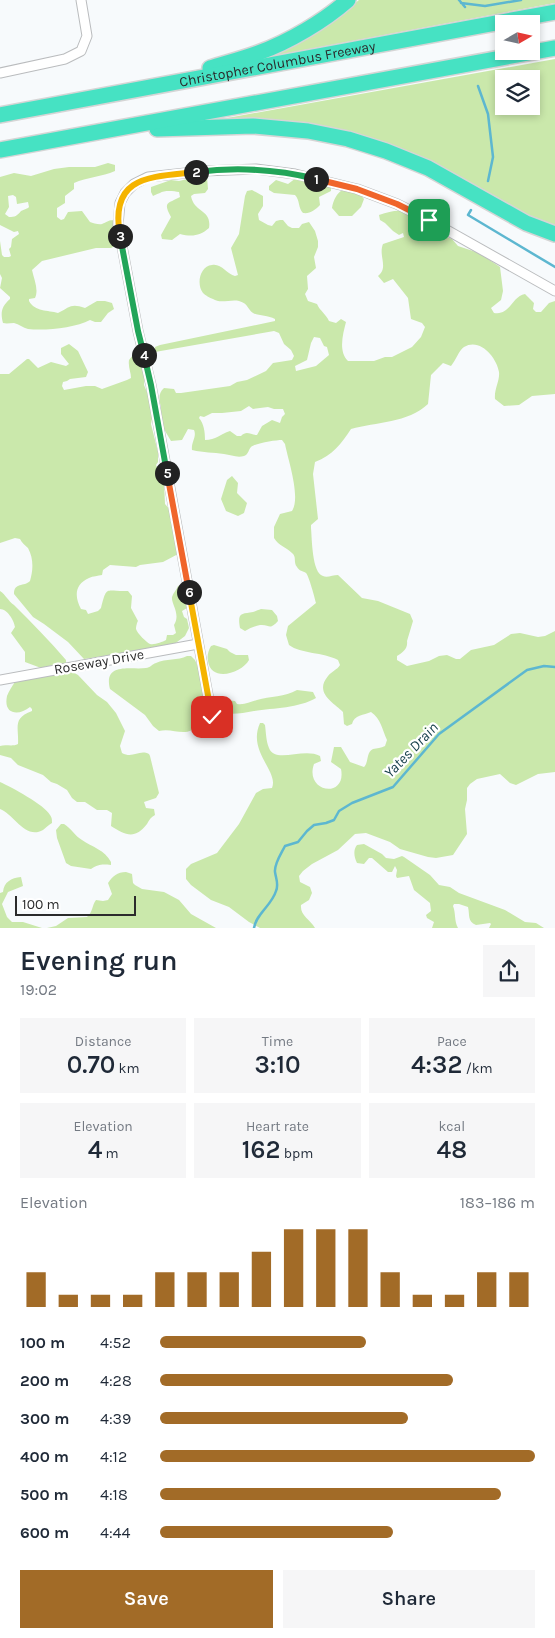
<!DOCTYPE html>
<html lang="en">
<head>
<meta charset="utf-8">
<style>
  :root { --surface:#fff; --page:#f6f6f7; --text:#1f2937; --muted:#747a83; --accent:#a26b27 }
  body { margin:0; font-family:Karla,sans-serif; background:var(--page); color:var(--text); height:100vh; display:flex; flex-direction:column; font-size:19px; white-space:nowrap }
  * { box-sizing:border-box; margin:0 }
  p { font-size:16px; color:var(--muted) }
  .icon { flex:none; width:28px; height:28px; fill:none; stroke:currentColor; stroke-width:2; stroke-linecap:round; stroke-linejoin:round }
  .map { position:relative; height:928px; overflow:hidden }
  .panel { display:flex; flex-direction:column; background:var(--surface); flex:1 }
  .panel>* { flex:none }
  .needle { width:32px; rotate:81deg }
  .tools { position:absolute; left:495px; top:15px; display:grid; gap:10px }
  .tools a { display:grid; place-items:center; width:45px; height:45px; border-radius:0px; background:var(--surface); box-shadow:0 2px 8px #0003; font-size:25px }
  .scale { position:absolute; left:15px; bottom:12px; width:121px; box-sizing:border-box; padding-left:5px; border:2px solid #2b2b2c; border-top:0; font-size:14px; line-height:18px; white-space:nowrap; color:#2b2b2c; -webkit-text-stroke:4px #fff; paint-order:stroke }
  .pin { position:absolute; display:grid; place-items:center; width:42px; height:42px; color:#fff; margin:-21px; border-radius:10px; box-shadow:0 2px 8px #0006 }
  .km { position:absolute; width:25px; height:25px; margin:-12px; border-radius:50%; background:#222; color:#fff; font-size:14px; line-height:25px; text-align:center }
  .round { display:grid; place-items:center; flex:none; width:52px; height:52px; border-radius:0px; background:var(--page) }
  .overview { display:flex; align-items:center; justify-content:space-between; height:85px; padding:0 20px }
  h1 { font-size:28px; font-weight:600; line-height:38px }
  .metrics { display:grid; grid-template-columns:repeat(3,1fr); gap:8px; height:85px; padding:5px 20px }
  .metrics div { display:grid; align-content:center; border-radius:0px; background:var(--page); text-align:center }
  .metrics b { font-size:25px; font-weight:600 }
  .metrics small { font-size:14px; font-weight:400 }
  .metrics p { font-size:14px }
  .chart { height:140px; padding:10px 20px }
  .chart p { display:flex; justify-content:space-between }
  .chart svg { width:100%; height:90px; margin-top:5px; stroke:var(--accent); stroke-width:6 }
  .cta { display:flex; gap:10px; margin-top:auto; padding:10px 20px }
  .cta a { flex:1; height:58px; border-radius:0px; background:var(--accent); color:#fff; font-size:20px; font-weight:600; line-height:58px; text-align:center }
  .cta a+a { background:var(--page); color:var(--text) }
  ul { padding:0 20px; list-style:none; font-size:16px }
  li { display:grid; grid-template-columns:80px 60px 1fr; align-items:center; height:38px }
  li i { height:12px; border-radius:6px; background:var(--accent) }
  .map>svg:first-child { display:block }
  .green { fill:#cae8ab; fill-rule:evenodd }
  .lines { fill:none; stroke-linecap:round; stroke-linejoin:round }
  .stream { stroke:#5db7d0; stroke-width:2.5 }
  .street-casing { stroke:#babcbe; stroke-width:11 }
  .highway-casing { stroke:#d5d5d5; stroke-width:18 }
  .street { stroke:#fff; stroke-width:9 }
  .highway { stroke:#46e2c3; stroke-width:15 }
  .split-1-casing { stroke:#fff; stroke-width:10 }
  .split-2-casing { stroke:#fff; stroke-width:10 }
  .split-3-casing { stroke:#fff; stroke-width:10 }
  .split-4-casing { stroke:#fff; stroke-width:10 }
  .split-5-casing { stroke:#fff; stroke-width:10 }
  .split-6-casing { stroke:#fff; stroke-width:10 }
  .split-7-casing { stroke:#fff; stroke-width:10 }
  .split-1 { stroke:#f0652b; stroke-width:6 }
  .split-2 { stroke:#22a559; stroke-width:6 }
  .split-3 { stroke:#f5b400; stroke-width:6 }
  .split-4 { stroke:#22a559; stroke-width:6 }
  .split-5 { stroke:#22a559; stroke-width:6 }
  .split-6 { stroke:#f0652b; stroke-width:6 }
  .split-7 { stroke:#f5b400; stroke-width:6 }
  .labels { text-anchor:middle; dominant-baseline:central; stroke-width:4.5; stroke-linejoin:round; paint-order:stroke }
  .street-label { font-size:14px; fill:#2b2b2c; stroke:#fff }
  .water-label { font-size:15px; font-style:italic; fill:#18414c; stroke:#fff }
</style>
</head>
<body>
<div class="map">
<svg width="555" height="928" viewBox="0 0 555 928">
  <rect width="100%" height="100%" fill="#f7fafc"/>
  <path class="green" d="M359 0H555V3L272 56 271 54C302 38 333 23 359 0Z
    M555 59V229L405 153 217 122 216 120ZM504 79H531V106H504Z
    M108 163 115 165V171C102 177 87 177 74 183V189L65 196V203L57 208V217L61 220 64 219 68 212 82 211 90 222C93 223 99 225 102 224 108 222 109 219 117 221L122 237 115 246 111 248H96L42 261 32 270C34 280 39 289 35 298L29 299V301C35 312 48 310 58 313 70 307 71 303 85 308L97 301H105L112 303 114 309 108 313 101 322H95L90 320C75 328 45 331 28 329 23 328 19 324 14 323 10 323 7 324 3 323 0 312 2 306 10 299V297L0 288 2 278 0 274V241L2 255 4 257H9L11 256 9 249 11 247 12 239 19 234 18 231 14 232 0 225V177L14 173 31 176 54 169 69 167H95ZM13 195 16 197 17 204 28 202 29 207 28 208 21 211C17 216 15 217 9 217L5 214 9 207 8 196Z
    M200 176 207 177 208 189 205 193 194 194 191 196C194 213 212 209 209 228 200 236 192 237 180 234L172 240 162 239 161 235 171 217C163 202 167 204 180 197L179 192C174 191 164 190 160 193 157 194 155 195 153 196L151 192V187L171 180 179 181Z
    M296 178 331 187V191L319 197 320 205C315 210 310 214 303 213 298 208 300 200 295 195L274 193 269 190V186L276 180 288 184Z
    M252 190 263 196V206L258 214 259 220 268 225 272 226 276 221 280 220H283L288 226 292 228H299L302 224 309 222 315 231 318 241V247L314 257 316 268 307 276 308 289 305 294 308 301 317 304C320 311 326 314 329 321L336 323 341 319 346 322C343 334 338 351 348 361H374L385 357H392L412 347 421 337 425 327 422 323 411 319 408 298 393 279 384 283 378 276C389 267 378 256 383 244L404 237 403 233 399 235 393 231 385 223 380 220 379 215C398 209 410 207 419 227L452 239 458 246 479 253 500 267 503 291 501 300 491 308 494 313C510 316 512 296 525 294L534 303 533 309 536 312H541L549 303 555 301V394L532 396 519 405 504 406 495 399C494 389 500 381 499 372 497 358 480 337 464 347 459 350 456 360 451 366L443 363 431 375 428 404C408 423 376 422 351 429 341 444 333 455 315 462L313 474 318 519 311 525V528C312 539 312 573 323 576 327 578 333 575 338 575L362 598 378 601 410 614 413 621 407 641C408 649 403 652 397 656V660L407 666 429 661 439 656 447 655 456 659H460L471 650 494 645 511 634 520 633 538 637 545 636 555 631V772L538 774 516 785 510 783 500 774 477 779 470 784 467 788V800L465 809 467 834 453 855 436 858 428 857 400 849 390 842 366 833 355 834 338 850 312 864 303 871 299 876 300 882 310 887 312 893 309 900 301 905C300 916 310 919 315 928H260L249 922 229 907 211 900 191 885 186 879V869L191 864 217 853 239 824 256 793 263 789 272 788C279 771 247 752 260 723H263L265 725C266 732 266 741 269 748 275 764 304 747 320 756L321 761 314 764C304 793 347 799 341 769L331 762 334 747H341L350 762 364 767C369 762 366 752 373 749 377 748 381 748 385 746L387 740C382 729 381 719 371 712 364 715 354 715 352 724L347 726 344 724 343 712C333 702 314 693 328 676 332 671 337 670 340 665L338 660C323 652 301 654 289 645L286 635 288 626 316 603C315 599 309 576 306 573 303 571 299 571 297 567 293 562 297 557 292 553 286 547 279 546 274 538V527L280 514 292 511C301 497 288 460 285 444L282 440C276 440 256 443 251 447 248 450 249 454 244 456 237 458 231 455 224 454 213 452 204 453 192 450 191 442 197 437 194 430L188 429 182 440 171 441C165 430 156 419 161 407 159 400 158 393 164 388L174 389 176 393H181L230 386 237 382 247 380 266 371 273 363 292 360 294 356 291 350 284 344 279 333 274 331 155 352V347L160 345 275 321V319C268 315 259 316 253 313 247 309 249 304 239 301 231 299 220 304 213 299 210 298 205 295 203 293 196 284 200 266 212 265 221 263 227 274 235 276L238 275 231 248 239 234 245 196 247 191ZM314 337 320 338 324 346 327 347 329 355 316 366 296 371 295 366 307 360 311 343ZM249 406 253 409 268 407 274 409H283L285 414 282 417 280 423 272 420 262 426 257 435C250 435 247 430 241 436H237L230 431C220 434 216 440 205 440 205 432 204 424 199 418L200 416 204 417 212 413H222L241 411Z
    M343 190 360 194 364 199 361 207 352 216H339L332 208C333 201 337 192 343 190Z
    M69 344 78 351 88 372 86 377 70 379 67 381 63 382 62 386 64 390 86 386H95L102 389 127 380 131 378C131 372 128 367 129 360L133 355 140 356 145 376 144 385 147 392 153 414 151 424 158 452V462L156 465 164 483 165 504 171 511 170 521 177 526 180 553 163 562 140 565 136 567 110 565 103 570 102 575C98 576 93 576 89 578 75 584 74 596 81 609L86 610 88 614 98 611 101 608C107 584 106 592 128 591L132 596 131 608 138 621C137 622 136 627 136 629 137 633 147 643 150 644 155 645 162 642 166 640L167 635H173L176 633 174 625C181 614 171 604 172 597 173 593 177 589 178 586L185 584 192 605 182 611 184 617 187 619 189 628 185 636 173 645 153 647 130 652 84 659 68 642 44 624 33 617 14 594C14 582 24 587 30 581 33 571 34 559 28 548 25 545 22 543 20 539L15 538 0 543V374H9L27 359H29L38 368 51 362 66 366 69 364 61 354V348Z
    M232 476 238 483 237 493 247 503 244 513 238 516 226 511 221 499 227 480Z
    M0 591C6 595 8 601 14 605 32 623 50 641 66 660V663L61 665 48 666 41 668 25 662V652L11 633 15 627C14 620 7 609 0 609Z
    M261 609 272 610 277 616 278 621C269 631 270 624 260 625 255 626 250 628 245 631L240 628C237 612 242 614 253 612 256 611 258 610 261 609Z
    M214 645 227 649 230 652 236 655H248L249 660C242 673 211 683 208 661 207 656 208 651 211 646Z
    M187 656H191L195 660 201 674 202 689 207 701 206 710 200 716V723C187 740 174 727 159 731L153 726 145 715 110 689C103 662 131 670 146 668 150 668 152 664 156 663 166 658 178 661 187 656Z
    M71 671 78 675 97 695 107 702 116 713 125 731 120 746 122 753C133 759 139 749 149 754L150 756 159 793 156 798 144 802 146 808 154 809 155 815C151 817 149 820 147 824 135 840 125 835 111 826L112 813 107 810H97L85 802H77L72 798 67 790 57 784 51 782 43 775 18 765 11 758 0 755V746C6 744 12 747 18 744 19 728 12 718 32 711V709L30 707C19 716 3 715 7 696 9 691 12 686 15 682Z
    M297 690 313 692 316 698C299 708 274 708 254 711 243 713 234 715 222 713L220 708C223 702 228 699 235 701L237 704C245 705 250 702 257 700 270 696 285 697 297 690Z
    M0 782C11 787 45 805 50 815 52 818 52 819 52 823 48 825 46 828 43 830 25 840 14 814 0 809Z
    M61 824H64C71 828 75 836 82 840 92 847 105 850 111 862V865C102 864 99 864 91 869L71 866 66 863 57 838 56 830Z
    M364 844 382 854 386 858 394 859 402 856 404 857 430 875 439 885 450 887 459 893 505 910 525 922 536 923 544 928H489L491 924 490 923 476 925C467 921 470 915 468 907L459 904H454L453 906C456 913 454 921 458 928H432L434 922 427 918 426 915 431 911 430 903 414 890 409 876 397 878 396 876 397 870 395 866 392 872H388L372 858H369L364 864 357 863C354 857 353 850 357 845Z
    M126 872 132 874 133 883 135 885 142 889 164 892 179 900 191 914 216 928H47L56 926 68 918 87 917C93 912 92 905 96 900L103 901 108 900 112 894 108 883C113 876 117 872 126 872Z
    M21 877 23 886 8 892 2 904 7 917 12 922H23L42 928H0V893L3 892C4 882 11 878 21 877Z"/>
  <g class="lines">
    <path class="stream" d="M459 0 465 7
      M461 3 485 6 521 0
      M478 86 488 114 493 157 488 181
      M471 210 468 215 555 267
      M254 928C256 914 272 905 276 891 279 884 276 879 275 872 274 864 281 854 285 846L298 842 307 831 314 825 326 823 334 820 339 811 352 803 393 787 439 734 527 670 544 666 555 667"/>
    <defs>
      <path id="street" d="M0 73 65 59 81 51 87 36 81 0
        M0 680 198 644
        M212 717 151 385 138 331 118 225 120 203 125 193 134 184 148 177 204 171 256 169 295 174 357 189 397 204 429 220 555 291"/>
      <g id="highway">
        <path d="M210 68C226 63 242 59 258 53 289 42 324 21 348 0"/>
        <path id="s1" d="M0 115 555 12"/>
        <path d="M157 129 253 126 308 131 348 139 386 151 428 168 526 223 555 234"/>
        <path d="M0 150 555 48"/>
      </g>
    </defs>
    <use href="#street" class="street-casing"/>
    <use href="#highway" class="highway-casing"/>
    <use href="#street" class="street"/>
    <use href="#highway" class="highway"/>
  </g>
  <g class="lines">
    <defs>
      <path id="split-1" d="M316 179 357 189 397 204 429 220"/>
      <path id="split-2" d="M196 172C236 167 276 169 316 179"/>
      <path id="split-3" d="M120 236C109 175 151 177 196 172"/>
      <path id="split-4" d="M120 236 138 331 144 355"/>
      <path id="split-5" d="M144 355 151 385 167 473"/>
      <path id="split-6" d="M167 473 189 592"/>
      <path id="split-7" d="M189 592 212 717"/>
    </defs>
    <use href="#split-1" class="split-1-casing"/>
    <use href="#split-2" class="split-2-casing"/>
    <use href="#split-3" class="split-3-casing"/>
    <use href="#split-4" class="split-4-casing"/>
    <use href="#split-5" class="split-5-casing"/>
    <use href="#split-6" class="split-6-casing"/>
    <use href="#split-7" class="split-7-casing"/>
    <use href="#split-1" class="split-1"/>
    <use href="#split-2" class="split-2"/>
    <use href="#split-3" class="split-3"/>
    <use href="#split-4" class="split-4"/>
    <use href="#split-5" class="split-5"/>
    <use href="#split-6" class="split-6"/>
    <use href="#split-7" class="split-7"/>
  </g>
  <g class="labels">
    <g class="street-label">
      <text stroke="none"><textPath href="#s1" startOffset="282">Christopher Columbus Freeway</textPath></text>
      <text transform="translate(99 662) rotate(-10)">Roseway Drive</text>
    </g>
    <g class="water-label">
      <text transform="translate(411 750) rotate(-46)">Yates Drain</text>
    </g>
  </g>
</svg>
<div class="tools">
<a><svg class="needle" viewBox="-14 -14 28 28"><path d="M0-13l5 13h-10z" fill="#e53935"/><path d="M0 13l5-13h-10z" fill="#747a83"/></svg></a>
<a><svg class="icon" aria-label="layers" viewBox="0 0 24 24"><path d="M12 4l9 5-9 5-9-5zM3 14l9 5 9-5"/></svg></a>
</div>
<div class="scale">100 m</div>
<div class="pin" style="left:429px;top:220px;background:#1e9e55"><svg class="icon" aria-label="arrive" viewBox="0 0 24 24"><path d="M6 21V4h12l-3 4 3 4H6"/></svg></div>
<div class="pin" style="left:212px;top:717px;background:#d93025"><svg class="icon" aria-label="check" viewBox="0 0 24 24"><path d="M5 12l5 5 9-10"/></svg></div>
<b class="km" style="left:316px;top:179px">1</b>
<b class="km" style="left:196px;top:172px">2</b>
<b class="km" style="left:120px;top:236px">3</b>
<b class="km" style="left:144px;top:355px">4</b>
<b class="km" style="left:167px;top:473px">5</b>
<b class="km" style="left:189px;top:592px">6</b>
</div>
<section class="panel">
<div class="overview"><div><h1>Evening run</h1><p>19:02</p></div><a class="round"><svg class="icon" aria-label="share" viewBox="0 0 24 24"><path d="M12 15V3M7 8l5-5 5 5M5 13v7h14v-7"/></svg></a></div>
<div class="metrics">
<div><p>Distance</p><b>0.70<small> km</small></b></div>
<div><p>Time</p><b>3:10</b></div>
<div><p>Pace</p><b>4:32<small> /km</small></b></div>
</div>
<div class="metrics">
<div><p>Elevation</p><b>4<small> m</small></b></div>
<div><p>Heart rate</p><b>162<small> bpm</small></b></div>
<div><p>kcal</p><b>48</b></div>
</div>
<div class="chart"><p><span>Elevation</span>183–186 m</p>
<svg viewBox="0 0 160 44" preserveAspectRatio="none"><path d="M5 44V27M15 44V38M25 44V38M35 44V38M45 44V27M55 44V27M65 44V27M75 44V17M85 44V6M95 44V6M105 44V6M115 44V27M125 44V38M135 44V38M145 44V27M155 44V27"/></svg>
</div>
<ul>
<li><b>100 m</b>4:52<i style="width:55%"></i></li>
<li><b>200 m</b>4:28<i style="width:78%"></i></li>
<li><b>300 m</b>4:39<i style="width:66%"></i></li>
<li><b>400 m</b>4:12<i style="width:100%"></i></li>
<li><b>500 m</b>4:18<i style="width:91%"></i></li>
<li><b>600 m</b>4:44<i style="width:62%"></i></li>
</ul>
<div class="cta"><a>Save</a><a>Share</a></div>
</section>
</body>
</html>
